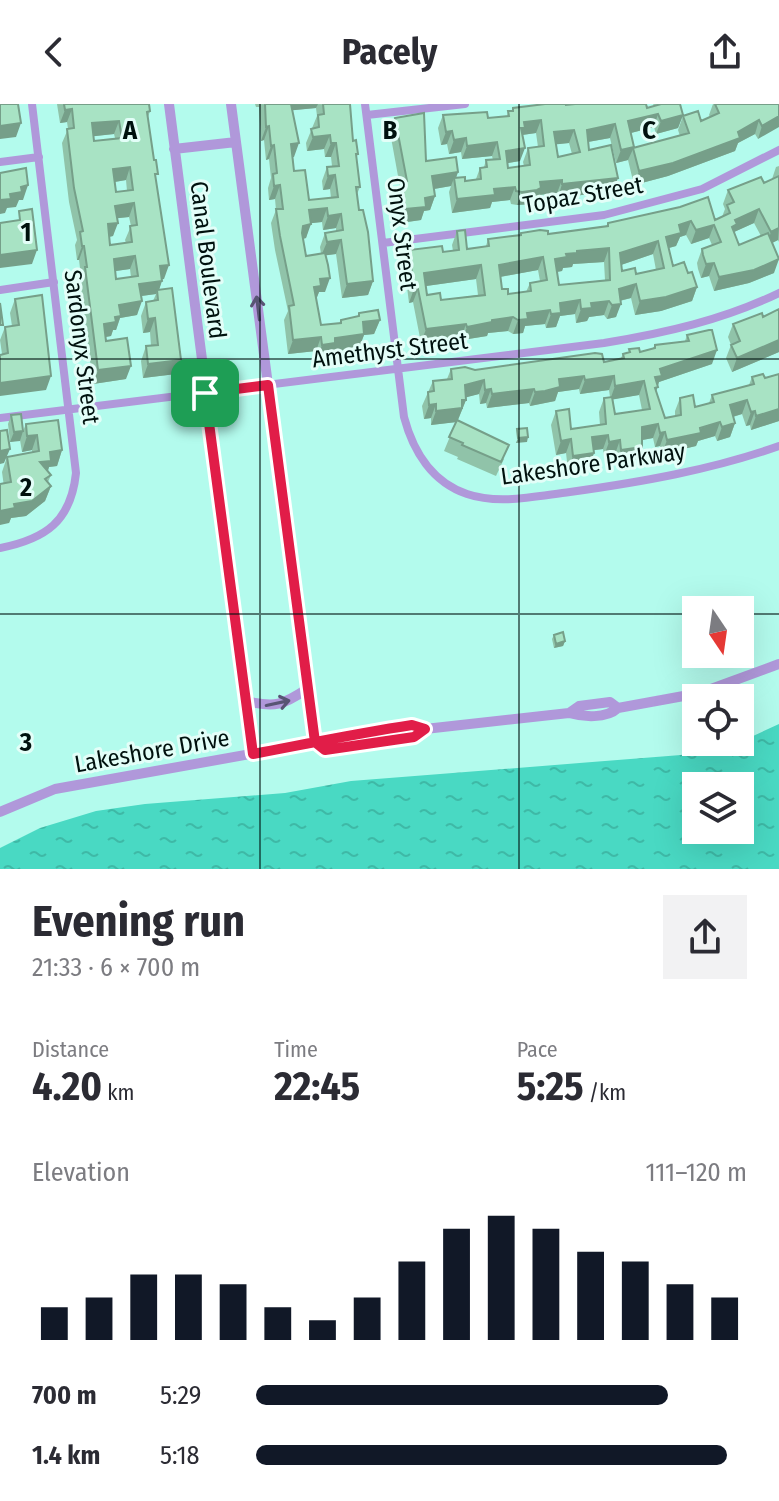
<!DOCTYPE html>
<html lang="en">
<head>
<meta charset="utf-8">
<style>
  :root { --surface:#fff; --page:#f2f2f3; --text:#2b2b33; --muted:#7c7c81; --accent:#111827 }
  body { margin:0; font-family:"Fira Sans Condensed",sans-serif; background:var(--page); color:var(--text); height:100vh; display:flex; flex-direction:column; font-size:30px; white-space:nowrap }
  * { box-sizing:border-box; margin:0 }
  p { font-size:26px; color:var(--muted) }
  .icon { flex:none; width:44px; height:44px; fill:none; stroke:currentColor; stroke-width:2; stroke-linecap:round; stroke-linejoin:round }
  .map { position:relative; height:765px; overflow:hidden }
  .panel { display:flex; flex-direction:column; background:var(--surface); flex:1 }
  .panel>* { flex:none }
  .needle { width:52px; rotate:167deg }
  .buttons { position:absolute; left:682px; top:492px; display:grid; gap:16px }
  .buttons a { display:grid; place-items:center; width:72px; height:72px; border-radius:0px; background:var(--surface); box-shadow:0 8px 32px #0002; font-size:40px }
  .pin { position:absolute; display:grid; place-items:center; width:68px; height:68px; color:#fff; margin:-34px; border-radius:16px; box-shadow:0 4px 12px #0006 }
  .round { display:grid; place-items:center; flex:none; width:84px; height:84px; border-radius:0px; background:var(--page) }
  .head { display:flex; align-items:center; justify-content:space-between; height:136px; padding:0 32px }
  h1 { font-size:44px; font-weight:700; line-height:60px }
  .metrics { display:grid; grid-template-columns:repeat(3,1fr); gap:12px; height:136px; padding:8px 32px }
  .metrics div { display:grid; align-content:center }
  .metrics b { font-size:40px; font-weight:700 }
  .metrics small { font-size:22px; font-weight:400 }
  .metrics p { font-size:22px }
  .chart { height:224px; padding:16px 32px }
  .chart p { display:flex; justify-content:space-between }
  .chart svg { width:100%; height:144px; margin-top:8px; stroke:var(--accent); stroke-width:6 }
  ul { padding:0 32px; list-style:none; font-size:26px }
  li { display:grid; grid-template-columns:128px 96px 1fr; align-items:center; height:60px }
  li i { height:20px; border-radius:10px; background:var(--accent) }
  header { display:flex; justify-content:space-between; align-items:center; height:104px; padding:0 32px; background:var(--surface); font-size:36px; font-weight:700 }
  .map>svg:first-child { display:block }
  .water { fill:url(#water-ripples); fill-rule:evenodd }
  .lines { fill:none; stroke-linecap:round; stroke-linejoin:round }
  .minor { stroke:#b098da; stroke-width:8 }
  .tertiary { stroke:#b098da; stroke-width:10 }
  .wall { fill:#90c3a9; fill-rule:evenodd }
  .shaded-wall { fill:#769f89 }
  .building { fill:#a8e3c4; stroke:#769f89; stroke-width:2; fill-rule:evenodd }
  .oneway { stroke:#585474 }
  .route-casing { stroke:#fff; stroke-width:16 }
  .route { stroke:#e11d48; stroke-width:10 }
  .grid { fill:none; stroke:#00110e; stroke-width:2; stroke-opacity:0.55 }
  .labels { text-anchor:middle; dominant-baseline:central; stroke-width:6; stroke-linejoin:round; paint-order:stroke }
  .street-label { font-size:24px; fill:#00110e; stroke:#e3fef8 }
  .grid-label { font-size:26px; text-anchor:middle; font-weight:bold; fill:#00110e; stroke:#e3fef8; stroke-width:6; stroke-linejoin:round; paint-order:stroke }
</style>
</head>
<body>
<header><svg class="icon" aria-label="back" viewBox="0 0 24 24"><path d="M15 5l-7 7 7 7"/></svg>Pacely<svg class="icon" aria-label="share" viewBox="0 0 24 24"><path d="M12 15V3M7 8l5-5 5 5M5 13v7h14v-7"/></svg></header>
<div class="map">
<svg width="779" height="765" viewBox="0 0 779 765">
  <defs>
    <pattern id="water-ripples" width="26" height="14" patternUnits="userSpaceOnUse" patternTransform="scale(2)"><rect width="26" height="14" fill="#49d9c3"/><path d="M2 4q2-2 4 0t4 0M15 11q2-2 4 0t4 0" fill="none" stroke="#3eb9a6"/></pattern>
  </defs>
  <rect width="100%" height="100%" fill="#b3fbed"/>
  <path class="water" d="M779 620V765H0V744L40 724 96 707 145 700 285 689 351 677 681 651 740 638ZM696 682H740V726H696Z"/>
  <g class="lines">
    <path class="minor" d="M365 0 404 313C413 347 432 378 467 390 499 401 537 392 570 388 641 378 711 366 779 342
      M367 11 465 0
      M0 58 39 53
      M383 139 604 111 702 85 779 46
      M0 186 54 178
      M0 314 604 239C665 229 723 216 779 189
      M0 444C46 435 71 417 76 369L32 0"/>
    <path class="tertiary" d="M169 0 253 650
      M231 0 315 638
      M174 45 236 38
      M246 597C275 604 283 601 307 585
      M569 609 579 602 610 598 618 604
      M315 638 325 646 414 633 425 625
      M0 708 55 685 412 621 425 625 569 609C583 613 606 615 618 604L700 589 779 560"/>
  </g>
  <path class="wall" d="M57 0H149L150 7 148 13 156 75 164 175H162L159 186 176 270 143 274 141 257 146 242H151L150 228 143 229 141 212 146 198 153 197 156 190 141 192 137 211 120 214 116 226H113L111 232 106 233V237L126 275 93 280 80 177 81 172 79 156H77L75 141 77 136 69 98 62 39 68 25 67 18 60 19ZM114 30 115 34 94 37V32ZM126 76 127 87 116 88 115 78ZM129 113 131 122 125 136 126 139 110 141 109 133 113 132 117 114ZM130 165 131 173 116 175 115 167Z
    M255 0H350L353 37 358 50 356 54 360 83 357 90 359 106 373 177 368 191 342 194 336 150 326 151 325 188H319L316 195 321 221 339 219 341 216 358 212 359 209 380 216 374 230 364 231 359 244 332 248 330 253 317 255 316 247 288 250 284 216 288 207 275 146 271 119 276 106 275 95 269 96 268 84 271 74 269 55 266 56 264 36 261 37 259 3H256ZM316 4 317 12 306 39 307 47 324 45 325 53H331L332 62 327 63 322 77 323 86 330 85 331 94 309 96 294 67 293 53V6ZM322 118 323 126 336 124V127L325 129 320 143 321 150 306 152 303 135 306 134 310 119Z
    M653 0H680L683 11 678 24 656 30 654 23 631 29 634 44 680 32 678 26 683 12 701 17 710 13 709 11 713 0H779L758 35 755 30 738 39 735 47 668 72 634 81 628 56 616 59 610 34 588 38 589 46 613 87 558 94 557 89 538 91 536 97 532 100 517 101 511 100 510 96 492 98 490 104 452 109 449 88 451 82 434 85 435 92 430 106 424 107 421 116 400 119 397 91 400 83 390 28 395 14 426 57 458 68 456 74 465 77 476 75 480 64 484 63 486 56H493L492 52 462 55 461 48 449 50 447 40 441 41 438 24 443 11 488 14 507 12 508 7H512L513 4 566 1 647 4 654 2ZM536 29 538 43 528 44 523 58 524 62 508 64V59L520 57 522 31ZM569 39 572 50 558 53 556 40Z
    M779 62V138L778 136 772 139 774 169 749 179 714 187 709 172 701 174 698 165 697 159 702 145 712 141 709 134 691 140 686 131 680 133 676 142 669 144 673 162 688 169 697 183 692 197 661 207 635 211 631 194 620 197 616 213 607 215 604 211 589 213 587 217 576 219 575 210 560 212 556 223 546 224 545 220 525 222 523 229 513 230 508 227 488 229 487 232 462 236 461 234 421 239 413 198 409 199 404 159 409 146 443 148 453 147 452 141 457 127 467 145 486 142 488 135 520 131 521 129 548 130 606 122 608 119 715 116 722 113 725 105 723 100 728 86 764 79 772 75 776 63ZM754 119 761 132 739 141 734 128ZM653 150 656 166 636 170 622 167 621 161ZM604 158 605 176 559 181 557 168 562 167 563 164 572 163 573 160ZM538 166 540 177 530 179 526 188 508 190 502 185 500 173ZM476 175 478 191 441 196 427 191 426 182Z
    M15 195 46 286 2 250 0 236 5 223 12 222 10 209Z
    M779 205V248L732 268 726 254 731 241 728 233 733 220 763 213Z
    M687 231 712 260 659 278 656 287 665 314 675 312V307L680 294 695 303 709 299 712 291 749 281 752 273 765 274 779 270V317L751 326 750 321 746 322 742 310 733 313 735 319 730 333 717 337 715 332 698 337 696 342 662 350 660 342 655 343 653 334 642 336V343L637 356 616 360 615 350 604 352 603 345 594 346V349L589 363 568 366 566 349 556 351 551 321 556 307 571 325 600 321 599 308 604 294 610 293 609 286 580 290 579 285 558 288 555 297 530 302 529 299 487 304 486 299 480 300 479 290 466 293V296L458 316 504 355 496 372 457 355 458 353 444 347 456 318 431 321V314L424 315 422 302 433 277 447 275 451 265 475 266 604 258 621 254 623 250 628 249 629 245 640 248 653 244 655 241 685 237ZM639 291 642 306 615 310 613 295Z
    M11 311 23 327 26 320 62 346 57 362 49 363 48 367 51 371 48 378 51 382 45 397 26 412 11 414 9 419 2 368 7 353 32 348V346L22 348 20 336 10 338 8 320Z
    M554 531 565 537 563 542 554 544 552 535Z"/>
  <path class="shaded-wall" d="M288 0H318L316 4 285 7Z
    M72 5 67 18 60 19 65 6Z
    M658 10 654 23 623 31 628 17Z
    M683 11 678 24 656 30 661 17Z
    M779 12V23L758 35 762 22Z
    M541 16 536 29 522 31 517 37 524 18Z
    M759 16 755 30 738 39 735 47 668 72 634 81 639 67 738 28Z
    M119 17 114 30 87 33 92 19Z
    M21 19 16 33 0 35V22Z
    M615 20 610 34 582 39 587 26Z
    M269 22 264 36 261 37 266 23Z
    M574 26 569 39 550 41 554 28Z
    M452 27 447 40 441 41 446 28Z
    M330 31 324 45 307 47 313 33Z
    M466 34 461 48 449 50 454 36Z
    M497 38 492 52 462 55 467 42Z
    M299 39 294 53 286 54 291 40Z
    M331 39H336L331 53H325Z
    M274 41 269 55 266 56 271 42Z
    M634 43 628 56 616 59 621 46Z
    M525 44 520 57 502 60 506 47Z
    M130 63 126 76 108 79 113 65Z
    M458 68 454 79V74L451 82 428 86 432 72Z
    M335 71 330 85 323 86 328 72Z
    M618 74 613 87 558 94 562 80Z
    M562 76 557 89 538 91 536 97 532 100 517 101 522 88 540 78Z
    M28 81 23 96H19L16 103 7 104 5 109 0 110V96L21 83Z
    M280 81 275 95 269 96 274 82Z
    M515 83 510 96 492 98 490 104 452 109 457 95 494 85Z
    M435 92 430 106 424 107 421 116 400 119 405 105 425 94Z
    M134 99 129 113 110 115 115 102Z
    M327 104 322 118 304 120 309 106Z
    M759 105 754 119 734 128 727 136 735 116Z
    M341 110 336 124 323 126 328 112Z
    M691 117 686 131 680 133 676 142 661 146 666 133 679 121Z
    M118 119 113 132 103 134 108 120Z
    M311 120 306 134 298 136 303 122Z
    M714 121 709 134 691 140 696 126Z
    M779 124 778 136 766 142 771 128Z
    M341 136 336 150 321 152 327 138Z
    M658 137 653 150 615 163 620 149Z
    M82 142H84L79 156H77Z
    M609 144 604 158 573 160 572 163 563 164 562 167 550 169 555 155 566 150 577 147Z
    M37 146 32 160 0 164V151Z
    M135 152 130 165 109 168 114 155Z
    M543 153 538 166 494 174 499 161Z
    M779 155 774 169 749 179 714 187 719 173Z
    M714 159 709 172 701 174 706 160Z
    M169 161 164 175 155 176 160 162Z
    M481 161 476 175 419 183 424 169Z
    M330 174 325 188H319L316 196 314 183 320 175Z
    M162 177 158 189 157 186 156 190 134 193 139 180Z
    M373 177 368 191 342 194 347 180Z
    M636 180 631 194 614 198 619 185Z
    M697 183 692 197 661 207 635 211 640 197Z
    M414 185H418L413 198 409 199Z
    M580 196 575 210 560 212 556 223 546 224 551 210 560 199Z
    M142 197 137 211 120 214 116 226H113L111 232 99 234 104 220 119 201Z
    M609 197 604 211 589 213 587 217 576 219 581 205 591 199Z
    M621 200 616 213 607 215 612 201Z
    M550 206 545 220 525 222 523 229 513 230 518 216 527 209Z
    M513 213 508 227 488 229 487 232 462 236 467 223 492 216Z
    M155 214 150 228 143 229 148 215Z
    M380 216 374 230 364 231 359 244 332 248 330 253 317 255 322 241 363 218Z
    M466 220 461 234 421 239 426 225Z
    M321 233 316 247 288 250 293 236Z
    M779 236V248L732 268 737 254Z
    M717 246 712 260 659 278 653 297 655 273 660 265Z
    M181 256 176 270 143 274 148 260Z
    M131 262 126 275 93 280 98 266Z
    M51 272 46 286 0 292V279Z
    M584 272 579 285 558 288 555 297 530 302 535 288 559 275Z
    M614 272 609 286 580 290 585 276Z
    M484 276 479 290 460 295 465 281Z
    M644 277 639 291 610 296 615 282Z
    M491 285 486 299 480 300 485 286Z
    M534 285 529 299 487 304 492 290Z
    M462 296H466L457 318 431 321 436 307Z
    M747 296 742 310 725 315 730 301Z
    M436 300 431 314 424 315 429 301Z
    M779 305V317L751 326 756 312Z
    M755 307 750 321 746 322 751 308Z
    M720 318 715 332 698 337 696 342 662 350 667 336Z
    M735 319 730 333 717 337 722 323Z
    M658 320 653 334 637 337 642 323Z
    M23 327 20 337 10 338 14 328Z
    M665 328 660 342 655 343 660 329Z
    M37 331 32 346 22 348 27 332Z
    M608 331 603 345 587 347 592 333Z
    M528 333 527 338 516 339 518 334Z
    M571 335 566 349 556 351 561 337Z
    M620 336 615 350 604 352 609 338Z
    M642 343 637 356 616 360 621 346Z
    M10 345 4 359 0 360V347Z
    M62 346 57 362 49 363 46 372 40 358 50 348Z
    M594 349 589 363 568 366 573 352Z
    M51 382 45 397 26 412 11 414 9 419 0 421V407Z
    M565 537 563 542 554 544 556 540Z"/>
  <path class="building" d="M0 0H18L21 19 0 22Z
    M64 0H149L150 7 147 8 154 56H156L158 70H155L169 161 160 162 162 177 139 180 142 197 119 201 121 212 115 213 116 218 104 220 106 237 127 234 131 262 98 266 85 163H87L84 142H82L80 128 83 127 74 84 67 25 74 24 72 5 65 6ZM119 17 122 34 94 37 92 19ZM130 63 133 86 116 88 113 65ZM134 99 137 121 130 122 132 138 110 141 108 120 118 119 115 102ZM135 152 138 172 116 175 114 155Z
    M265 0H291L299 39 291 40 294 67 305 66 309 96 338 93 335 71 328 72 327 63 339 62 336 39H331L330 31 313 33 311 25 319 23 318 11 324 10 323 0H350L353 37 356 36 358 50H356L360 83H356L359 106H363L368 128 373 177 347 180 341 136 327 138 325 129 343 126 341 110 328 112 327 104 309 106 311 120 303 122 302 129 306 152 325 149 328 161 330 174 320 175 321 182 314 183 321 221 341 219V216L359 212V209L378 206 380 216 363 218 364 230 335 234V239L322 241 321 233 293 236 289 202 294 201 280 132 276 105H283L280 81 274 82 273 70 277 69 274 41 271 42 269 22 266 23Z
    M545 0H566V1L575 0H646L647 4 661 0H680L683 11 661 17 658 10 628 17 634 43 621 46 615 20 587 26 589 46 611 41 618 74 562 80V76L540 78 541 84 537 86 522 88 516 87 515 83 494 85 495 91 457 95 454 74 465 73V77L481 75 480 64 487 63 486 56 500 55 497 38 467 42 466 34 454 36 452 27 446 28 443 11 487 8 488 14 509 12 508 7H513V4ZM541 16 544 42 528 44 530 61 508 64 506 47 525 44 521 24H525L524 18ZM574 26 580 48 558 53 554 28Z
    M715 0H779V12L762 22 759 16 738 28 740 34 673 59 639 67 633 44 689 29 683 12 698 7 701 17 719 9Z
    M424 9 426 57 456 53 458 68 432 72 435 92 425 94 426 103 405 105 402 77H407L395 14Z
    M26 64 28 81 21 83 22 88 10 90 11 95 0 96V69Z
    M779 72V124L771 128 759 105 735 116 737 120 732 123 739 141 768 129 779 155 754 166 719 173 714 159 706 160 703 151 702 145 721 138 714 121 696 126 691 117 679 121 681 129 666 133 673 162 684 158 688 169 692 168 697 183 666 193 640 197 636 180 619 185 621 200 612 201 609 197 591 199 592 204 581 205 580 196 560 199 561 209 551 210 550 206 527 209 528 215 518 216 513 213 492 216V218L467 223 466 220 426 225 418 185H414L409 146 442 142 443 148 459 146 457 127 465 126 467 145 489 142 488 135 521 131V129L540 126 548 127V130L608 122V119L680 103 708 93 715 116 730 109 727 101 734 98 728 86 761 73 764 79ZM658 137 664 164 636 170 635 164 622 167 620 149ZM609 144 610 176 559 181 555 155 567 153 566 150 577 149V147ZM543 153 547 176 530 179 531 187 508 190V185H502L499 161ZM481 161 485 191 441 196 440 189 427 191 424 169Z
    M32 105 37 146 0 151V119L20 116 19 107Z
    M172 184 181 256 148 260 146 242 158 241 155 214 148 215 146 198 158 196 157 186Z
    M42 191 51 272 0 279V251L8 249 5 223 19 221 15 195Z
    M0 199 3 221H0Z
    M779 205V236L737 254 731 241 740 237 733 220 762 209 763 213Z
    M709 226H712L717 246 660 265 662 272 655 273 658 283 655 284 665 314 681 311 680 294 693 291 695 303 714 298 712 291 754 280 752 273 763 270 765 274 779 270V305L756 312 755 307 751 308 747 296 730 301 735 319 722 323 720 318 700 324 701 329 667 336 665 328 660 329 658 320 642 323V343L621 346 620 336 609 338 608 331 592 333 594 349 573 352 571 335 561 337 556 307 569 305 571 325 606 320 604 294 612 293 615 310 650 305 644 277 615 282 614 272 585 276 584 272 559 275 560 283 545 287 535 288 534 285 492 290 491 285 485 286 484 276 465 281 466 296H462V304L436 307V300L429 301 428 288 434 287 433 277 452 275 451 265 465 263 475 266 595 249 602 250 604 258 624 254 623 250 630 248 629 245 639 244 640 248 655 244V241L689 237 687 231Z
    M21 310 23 327 14 328 11 311Z
    M58 316 62 346 50 348 51 357 40 358 51 371 45 375 51 382 32 397 14 400 15 404 0 407V380L11 378 7 353 39 347 37 331 27 332 26 320Z
    M457 316 509 341 501 358 462 341 463 339 449 333Z
    M527 324 528 333 518 334 517 325Z
    M7 326 10 345 0 347V327Z
    M563 528 565 537 556 540 554 531Z"/>
  <defs><path id="oneway-shaft" d="M-6 0H5M1.5-3L5.5 0L1.5 3" fill="none" stroke-width="1.6" stroke-linecap="round" stroke-linejoin="round" transform="scale(2)"/></defs>
  <g class="oneway">
    <use href="#oneway-shaft" transform="translate(258 204) rotate(-97)"/>
    <use href="#oneway-shaft" transform="translate(278 599) rotate(-12)"/>
  </g>
  <g class="lines">
    <defs>
      <path id="route" d="M205 289 253 650C306 640 359 629 412 621L425 625 414 633 325 646 315 638 268 281 205 289"/>
    </defs>
    <use href="#route" class="route-casing"/>
    <use href="#route" class="route"/>
  </g>
  <path class="grid" d="M260 0V765M519 0V765M0 255H779M0 510H696M740 510H779"/>
  <g class="labels">
    <g class="street-label">
      <text transform="translate(583 91) rotate(-10)">Topaz Street</text>
      <text transform="translate(402 130) rotate(83)">Onyx Street</text>
      <text transform="translate(208 156) rotate(83)">Canal Boulevard</text>
      <text transform="translate(82 243) rotate(83)">Sardonyx Street</text>
      <text transform="translate(390 246) rotate(-7)">Amethyst Street</text>
      <text transform="translate(593 360) rotate(-8)">Lakeshore Parkway</text>
      <text transform="translate(152 647) rotate(-10)">Lakeshore Drive</text>
    </g>
  </g>
  <g class="grid-label">
    <text x="130" y="35">A</text>
    <text x="390" y="35">B</text>
    <text x="649" y="35">C</text>
    <text x="26" y="137">1</text>
    <text x="26" y="392">2</text>
    <text x="26" y="647">3</text>
  </g>
</svg>
<div class="buttons">
<a><svg class="needle" viewBox="-14 -14 28 28"><path d="M0-13l5 13h-10z" fill="#e53935"/><path d="M0 13l5-13h-10z" fill="#7c7c81"/></svg></a>
<a><svg class="icon" aria-label="locate" viewBox="0 0 24 24"><circle cx="12" cy="12" r="6"/><path d="M12 2v4M12 18v4M2 12h4M18 12h4"/></svg></a>
<a><svg class="icon" aria-label="layers" viewBox="0 0 24 24"><path d="M12 4l9 5-9 5-9-5zM3 14l9 5 9-5"/></svg></a>
</div>
<div class="pin" style="left:205px;top:289px;background:#1e9e55"><svg class="icon" aria-label="arrive" viewBox="0 0 24 24"><path d="M6 21V4h12l-3 4 3 4H6"/></svg></div>
</div>
<section class="panel">
<div class="head"><div><h1>Evening run</h1><p>21:33 · 6 × 700 m</p></div><a class="round"><svg class="icon" aria-label="share" viewBox="0 0 24 24"><path d="M12 15V3M7 8l5-5 5 5M5 13v7h14v-7"/></svg></a></div>
<div class="metrics">
<div><p>Distance</p><b>4.20<small> km</small></b></div>
<div><p>Time</p><b>22:45</b></div>
<div><p>Pace</p><b>5:25<small> /km</small></b></div>
</div>
<div class="chart"><p><span>Elevation</span>111–120 m</p>
<svg viewBox="0 0 160 44" preserveAspectRatio="none"><path d="M5 44V34M15 44V31M25 44V24M35 44V24M45 44V27M55 44V34M65 44V38M75 44V31M85 44V20M95 44V10M105 44V6M115 44V10M125 44V17M135 44V20M145 44V27M155 44V31"/></svg>
</div>
<ul>
<li><b>700 m</b>5:29<i style="width:84%"></i></li>
<li><b>1.4 km</b>5:18<i style="width:96%"></i></li>
</ul>
</section>
</body>
</html>
